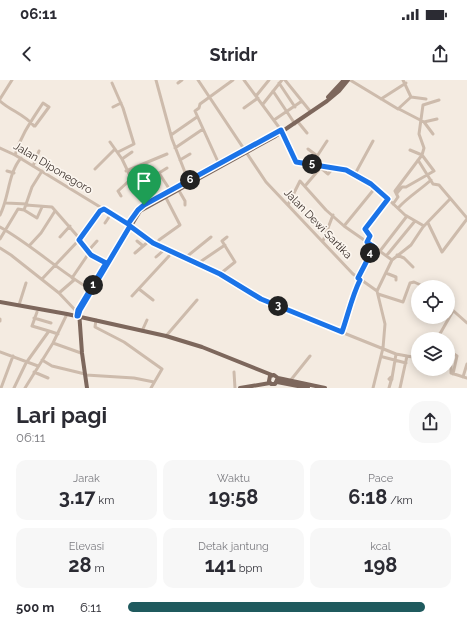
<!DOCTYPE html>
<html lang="id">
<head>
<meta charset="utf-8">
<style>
  :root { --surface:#fff; --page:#f7f7f7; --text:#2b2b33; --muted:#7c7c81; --accent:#1f5a5e }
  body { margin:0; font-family:Raleway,sans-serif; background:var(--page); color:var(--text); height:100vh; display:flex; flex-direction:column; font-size:15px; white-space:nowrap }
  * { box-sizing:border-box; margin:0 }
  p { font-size:13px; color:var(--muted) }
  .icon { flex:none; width:22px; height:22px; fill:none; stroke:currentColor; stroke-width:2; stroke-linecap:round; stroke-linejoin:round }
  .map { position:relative; height:308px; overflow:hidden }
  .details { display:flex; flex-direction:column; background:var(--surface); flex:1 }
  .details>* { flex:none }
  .fabs { position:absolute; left:411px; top:200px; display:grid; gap:8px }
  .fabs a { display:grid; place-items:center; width:44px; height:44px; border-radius:50%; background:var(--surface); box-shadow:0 2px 10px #0003; font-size:20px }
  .pin { position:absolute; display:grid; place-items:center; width:34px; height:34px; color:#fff; margin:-41px -17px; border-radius:50% 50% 50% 0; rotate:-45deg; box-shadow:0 0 4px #0007 }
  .pin .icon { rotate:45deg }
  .km { position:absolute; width:20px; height:20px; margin:-10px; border-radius:50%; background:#222; color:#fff; font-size:11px; line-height:20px; text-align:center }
  .round { display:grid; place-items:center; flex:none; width:42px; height:42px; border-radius:16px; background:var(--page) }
  .overview { display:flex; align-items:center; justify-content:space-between; height:68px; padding:0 16px }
  h1 { font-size:22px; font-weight:700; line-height:30px }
  .metrics { display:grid; grid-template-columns:repeat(3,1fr); gap:6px; height:68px; padding:4px 16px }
  .metrics div { display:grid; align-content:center; border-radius:10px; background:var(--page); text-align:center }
  .metrics b { font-size:20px; font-weight:700 }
  .metrics small { font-size:11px; font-weight:400 }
  .metrics p { font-size:11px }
  ul { padding:0 16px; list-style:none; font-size:13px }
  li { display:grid; grid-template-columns:64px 48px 1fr; align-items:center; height:30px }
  li i { height:10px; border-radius:5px; background:var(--accent) }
  .status { display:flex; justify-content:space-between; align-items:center; height:28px; padding:0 20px; background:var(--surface); direction:ltr }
  .status svg { height:11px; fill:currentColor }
  header { display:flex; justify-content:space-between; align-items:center; height:52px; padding:0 16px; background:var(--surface); font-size:18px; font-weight:700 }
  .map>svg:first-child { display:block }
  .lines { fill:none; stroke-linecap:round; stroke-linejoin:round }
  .minor { stroke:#cdbbac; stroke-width:3 }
  .major { stroke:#7d675c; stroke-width:4 }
  .route-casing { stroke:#fff; stroke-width:8 }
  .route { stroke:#1a73e8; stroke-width:5 }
  .labels { text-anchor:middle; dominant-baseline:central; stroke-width:3.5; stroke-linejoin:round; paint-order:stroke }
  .street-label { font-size:11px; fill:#3b302b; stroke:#fbf5ee }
</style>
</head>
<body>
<div class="status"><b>06:11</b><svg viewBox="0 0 49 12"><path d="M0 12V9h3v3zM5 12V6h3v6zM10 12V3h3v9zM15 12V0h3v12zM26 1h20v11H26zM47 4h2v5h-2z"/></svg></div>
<header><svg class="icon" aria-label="back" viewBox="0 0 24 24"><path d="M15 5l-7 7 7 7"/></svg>Stridr<svg class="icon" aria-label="share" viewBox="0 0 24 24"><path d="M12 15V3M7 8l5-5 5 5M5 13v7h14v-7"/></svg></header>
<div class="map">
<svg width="467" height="308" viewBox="0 0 467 308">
  <rect width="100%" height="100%" fill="#f4ebe1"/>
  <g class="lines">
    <path class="minor" d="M156 0 172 59 188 100
      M198 0 266 102 353 194 377 211 385 244 383 268 373 308
      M244 0 281 50 296 82 346 90 371 104 388 119 365 149 370 156 367 162 374 167 358 198
      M285 0 310 31
      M350 0 398 29 411 17
      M403 0 411 17 426 19
      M112 3 123 28 134 64 118 72
      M178 3 182 0
      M279 3 295 27
      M273 11 295 44
      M256 16 269 0
      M0 19 12 0
      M381 19 406 3
      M0 21C11 31 24 34 34 46H35L49 27 43 23C32 40 21 55 15 75
      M263 24 282 0
      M113 27 121 23
      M244 28 258 18
      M399 29 424 42 437 39
      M274 40 302 21
      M298 42 307 53
      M424 42 433 54
      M171 55 197 37
      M110 62 122 79 144 125
      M0 68 15 75 128 144 153 163 220 194 264 221 396 274 392 298
      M175 68 203 49
      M308 69 316 75
      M122 79 132 72
      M180 80 190 74
      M418 80 433 104 439 105 467 138
      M219 84 195 31 199 28 200 24 233 0
      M312 84 327 61
      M33 86 39 71
      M167 88 159 93 170 110
      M321 88 328 94 333 88
      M95 89 115 69
      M7 91 14 93
      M42 91 32 107 24 130 37 138 42 127
      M126 91 167 74
      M355 94 373 61
      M305 106 322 86
      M178 109 185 121V125
      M397 113 402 107H406L434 91 422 75 424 68 419 54 423 25 439 20
      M121 116 118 111 131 99
      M388 119 405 135 424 146
      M6 123 27 124
      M393 124 398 117 395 111 422 75 410 70
      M26 125 52 127 80 159
      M288 125 300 101 326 130 344 146 375 108
      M398 128C408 117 420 110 431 100
      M0 135C9 118 8 93 21 78
      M105 143 111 134
      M428 143 442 172 467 139
      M344 146 367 162
      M0 147C32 165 59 191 90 209
      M60 157 70 146
      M0 159 18 129 24 130
      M79 160 91 175 106 183
      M137 161 142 165
      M323 161 333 135
      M156 165 159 160 180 145 164 114
      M29 166 41 153 55 131
      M374 167 392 180 377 211
      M0 168 11 175 59 213 77 232
      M88 171 97 161
      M380 171 407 136
      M135 173 149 161
      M387 175 415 141
      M397 175 404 178 413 187
      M156 177 165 169
      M185 178 211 157
      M392 180 411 165 423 147 450 119
      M197 184 225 165
      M386 193 396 197V200
      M220 194 235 182 222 161 227 157
      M72 198 89 173
      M42 199 79 160 100 131 104 129
      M139 209 153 220
      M59 213 74 200
      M378 214 403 222 410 203 414 202 425 207
      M132 216 169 176
      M19 225 26 203
      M448 226 467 243
      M37 232 32 246 49 251
      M34 238 51 243
      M0 239V241
      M96 240 95 247 124 262 162 289 151 308
      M142 251 147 240
      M342 252C348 235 352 216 360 200
      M166 256 197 220
      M437 259 453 231
      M53 263 81 273
      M0 272 38 286
      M451 272 457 276 453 294
      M396 274 418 278
      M383 277 406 283
      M42 280 52 286 85 294
      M448 284 451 286V293L467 298
      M34 292 48 298
      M234 292 235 308
      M86 295 134 298 154 302
      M391 297 392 299 391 301 389 299Z
      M463 297 467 284
      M290 301 310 276
      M1 308 13 276
      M14 308 26 283 49 251 58 254
      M25 308 53 263 67 234
      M389 308 391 301
      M400 308 407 276"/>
    <path class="major" d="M328 17 344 0
      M0 222 67 234 166 256 202 267 272 295
      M278 298 275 304H271L269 301 270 296 274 295 278 298 325 308
      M277 302 308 308
      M87 308 82 273 79 231 140 131 274 57 327 21 339 11 348 0
      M240 308 270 303"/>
  </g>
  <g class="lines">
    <defs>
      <path id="route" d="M281 50 296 82 346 90 371 104 388 119 365 149 370 156 367 162 374 167 358 198 360 200C352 216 348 235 342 252L261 219 220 194 153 163 130 146 80 230 78 236H77L78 230 106 183 91 175 79 160 100 131 104 129 128 144 138 130 144 125Z"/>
    </defs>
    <use href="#route" class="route-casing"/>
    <use href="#route" class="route"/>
  </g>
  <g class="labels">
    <g class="street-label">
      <text transform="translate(53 88) rotate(31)">Jalan Diponegoro</text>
      <text transform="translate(318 144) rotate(46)">Jalan Dewi Sartika</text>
    </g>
  </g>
</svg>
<div class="fabs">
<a><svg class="icon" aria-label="locate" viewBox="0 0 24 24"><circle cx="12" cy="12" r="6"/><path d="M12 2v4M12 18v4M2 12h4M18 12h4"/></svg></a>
<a><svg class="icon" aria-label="layers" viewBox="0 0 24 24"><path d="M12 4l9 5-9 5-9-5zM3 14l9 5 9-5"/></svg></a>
</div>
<div class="pin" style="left:144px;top:125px;background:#1e9e55"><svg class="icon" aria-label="arrive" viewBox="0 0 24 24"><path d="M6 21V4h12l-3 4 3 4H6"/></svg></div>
<b class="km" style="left:93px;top:205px">1</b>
<b class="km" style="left:278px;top:226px">3</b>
<b class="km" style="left:370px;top:173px">4</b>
<b class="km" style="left:312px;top:84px">5</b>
<b class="km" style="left:190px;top:100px">6</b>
</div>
<section class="details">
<div class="overview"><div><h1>Lari pagi</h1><p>06:11</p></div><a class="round"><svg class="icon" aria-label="share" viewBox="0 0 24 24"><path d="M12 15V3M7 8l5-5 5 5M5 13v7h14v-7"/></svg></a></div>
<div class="metrics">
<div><p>Jarak</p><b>3.17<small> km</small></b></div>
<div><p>Waktu</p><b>19:58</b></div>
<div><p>Pace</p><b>6:18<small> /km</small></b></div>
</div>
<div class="metrics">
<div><p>Elevasi</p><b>28<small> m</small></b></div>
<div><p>Detak jantung</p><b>141<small> bpm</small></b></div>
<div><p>kcal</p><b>198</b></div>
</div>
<ul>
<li><b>500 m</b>6:11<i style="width:92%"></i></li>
</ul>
</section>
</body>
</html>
